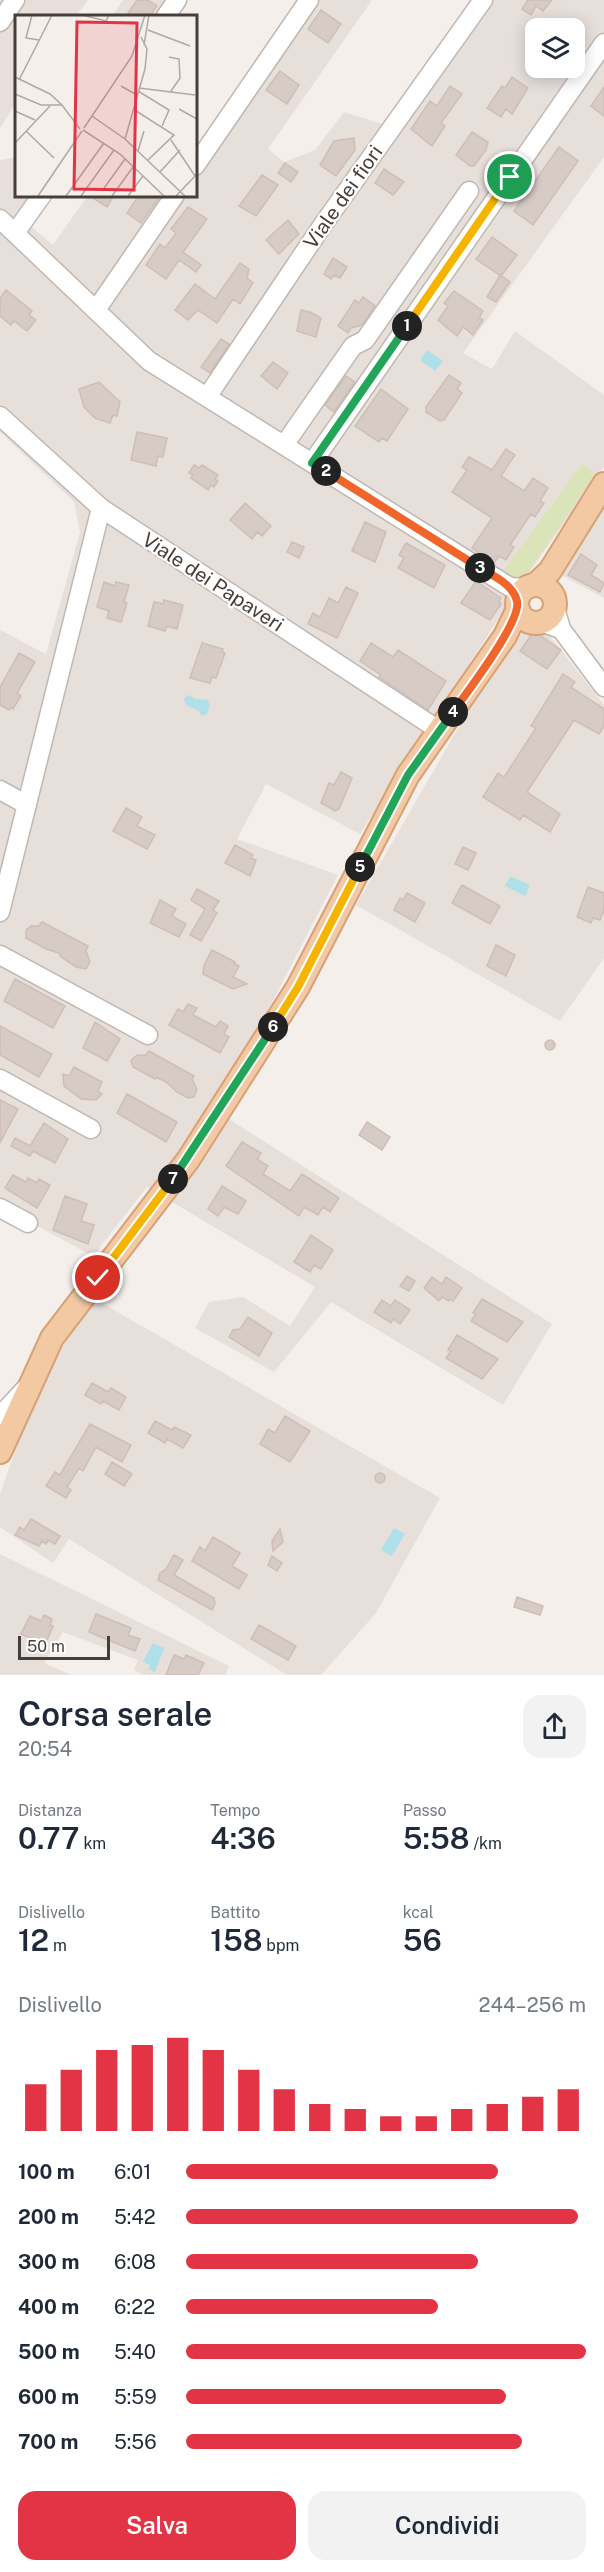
<!DOCTYPE html>
<html lang="it">
<head>
<meta charset="utf-8">
<style>
  :root { --surface:#fff; --page:#f2f2f3; --text:#1f2937; --muted:#747a83; --accent:#e23445 }
  body { margin:0; font-family:"Public Sans",sans-serif; background:var(--page); color:var(--text); height:100vh; display:flex; flex-direction:column; font-size:22px; white-space:nowrap }
  * { box-sizing:border-box; margin:0 }
  p { font-size:20px; color:var(--muted) }
  .icon { flex:none; width:33px; height:33px; fill:none; stroke:currentColor; stroke-width:2; stroke-linecap:round; stroke-linejoin:round }
  .map { position:relative; height:1675px; overflow:hidden }
  .sheet { display:flex; flex-direction:column; background:var(--surface); flex:1 }
  .sheet>* { flex:none }
  .buttons { position:absolute; left:525px; top:18px; display:grid; gap:12px }
  .buttons a { display:grid; place-items:center; width:60px; height:60px; border-radius:12px; background:var(--surface); box-shadow:0 3px 15px #0003; font-size:30px }
  .scale { position:absolute; left:18px; bottom:15px; width:92px; box-sizing:border-box; padding-left:6px; border:3px solid #473e3a; border-top:0; font-size:16px; line-height:21px; white-space:nowrap; color:#473e3a; -webkit-text-stroke:4px #fff; paint-order:stroke }
  .pin { position:absolute; display:grid; place-items:center; width:51px; height:51px; color:#fff; margin:-26px; border:3px solid #fff; border-radius:50%; box-shadow:0 2px 6px #0007 }
  .km { position:absolute; width:30px; height:30px; margin:-15px; border-radius:50%; background:#222; color:#fff; font-size:16px; line-height:30px; text-align:center }
  .round { display:grid; place-items:center; flex:none; width:63px; height:63px; border-radius:18px; background:var(--page) }
  .head { display:flex; align-items:center; justify-content:space-between; height:102px; padding:0 18px }
  h1 { font-size:33px; font-weight:600; line-height:45px }
  .metrics { display:grid; grid-template-columns:repeat(3,1fr); gap:9px; height:102px; padding:6px 18px }
  .metrics div { display:grid; align-content:center }
  .metrics b { font-size:30px; font-weight:600 }
  .metrics small { font-size:16px; font-weight:400 }
  .metrics p { font-size:16px }
  .chart { height:168px; padding:12px 18px }
  .chart p { display:flex; justify-content:space-between }
  .chart svg { width:100%; height:108px; margin-top:6px; stroke:var(--accent); stroke-width:6 }
  .cta { display:flex; gap:12px; margin-top:auto; padding:12px 18px }
  .cta a { flex:1; height:69px; border-radius:18px; background:var(--accent); color:#fff; font-size:24px; font-weight:600; line-height:69px; text-align:center }
  .cta a+a { background:var(--page); color:var(--text) }
  ul { padding:0 18px; list-style:none; font-size:20px }
  li { display:grid; grid-template-columns:96px 72px 1fr; align-items:center; height:45px }
  li i { height:15px; border-radius:8px; background:var(--accent) }
  .map>svg:first-child { display:block }
  .residential { fill:#e7dfda; fill-rule:evenodd }
  .green { fill:#dbe3b9 }
  .water { fill:#afe0e9 }
  .building { fill:#d7cbc5; stroke:#cebeb6; stroke-width:1.5 }
  .lines { fill:none; stroke-linecap:round; stroke-linejoin:round }
  .minor-casing { stroke:#c1b7b1; stroke-width:21 }
  .major-casing { stroke:#d7a176; stroke-width:26 }
  .minor { stroke:#fff; stroke-width:18 }
  .major { stroke:#f3c9a4; stroke-width:22 }
  .split-1-casing { stroke:#fff; stroke-width:12 }
  .split-2-casing { stroke:#fff; stroke-width:12 }
  .split-3-casing { stroke:#fff; stroke-width:12 }
  .split-4-casing { stroke:#fff; stroke-width:12 }
  .split-5-casing { stroke:#fff; stroke-width:12 }
  .split-6-casing { stroke:#fff; stroke-width:12 }
  .split-7-casing { stroke:#fff; stroke-width:12 }
  .split-8-casing { stroke:#fff; stroke-width:12 }
  .split-1 { stroke:#f5b400; stroke-width:8 }
  .split-2 { stroke:#22a559; stroke-width:8 }
  .split-3 { stroke:#f0652b; stroke-width:8 }
  .split-4 { stroke:#f0652b; stroke-width:8 }
  .split-5 { stroke:#22a559; stroke-width:8 }
  .split-6 { stroke:#f5b400; stroke-width:8 }
  .split-7 { stroke:#22a559; stroke-width:8 }
  .split-8 { stroke:#f5b400; stroke-width:8 }
  .labels { text-anchor:middle; dominant-baseline:central; stroke-width:4.5; stroke-linejoin:round; paint-order:stroke }
  .street-label { font-size:20px; fill:#473e3a; stroke:#fff }
  .inset-road { fill:none; stroke:#afa8a4; stroke-width:1.5 }
  .view { fill:#e23445; fill-opacity:0.15; stroke:#e23445; stroke-width:3 }
  .inset-edge { fill:none; stroke:#473e3a; stroke-width:3 }
</style>
</head>
<body>
<div class="map">
<svg width="604" height="1675" viewBox="0 0 604 1675">
  <rect width="100%" height="100%" fill="#f4efeb"/>
  <path class="residential" d="M0 0H88L76 16H16V103L0 128Z
    M123 0H184L173 16H112Z
    M298 0H372L268 149 284 162 315 150 344 112 389 126 478 0H604V157L463 353 492 369 515 331 604 395V467L522 582 360 834 266 784 237 839 338 875 257 1031 210 1107 552 1324 503 1405 331 1302 274 1372 195 1328 209 1302 243 1297 290 1326 315 1287 147 1187 93 1256 0 1206V630L46 654 80 532 74 502 0 432V160L13 158 16 153V195H48L28 224 53 245 88 195H195V153ZM536 28H574V68H536Z
    M604 506V598L561 575Z
    M536 628 549 635 604 705V958L560 1021 356 905 471 706 522 633Z
    M95 1299 440 1498 376 1613 321 1675H287L69 1539 53 1563 0 1527V1494L31 1407 67 1339Z
    M0 1554 229 1666 225 1675H144L134 1670 138 1660 63 1632 44 1663 71 1675H0Z"/>
  <path class="green" d="M582 464 595 474 522 582 504 570Z"/>
  <path class="water" d="M427 350 443 361 435 371 420 360Z
    M189 695 196 699 208 700 210 705 207 714 202 716 199 711 186 705 184 698Z
    M510 876 530 885 525 896 505 886Z
    M394 1528 405 1534 392 1556 381 1550Z
    M153 1643 164 1648 155 1672 149 1669 150 1665 143 1662Z"/>
  <path class="building" d="M137 0H148L157 6 150 16H126Z
    M528 0H552L543 11 536 6 531 15 522 9Z
    M321 10 341 24 328 43 308 29Z
    M280 71 299 85 287 104 266 90Z
    M512 77 528 88 512 114 506 109 501 117 487 108 502 86 505 88Z
    M450 86 462 94 441 123 445 126 432 146 411 129 430 101 437 106Z
    M604 87V116L591 106Z
    M472 132 488 142 486 150 474 166H470L456 155Z
    M354 138 355 150 336 176 320 165 334 141Z
    M559 147 578 161 533 225 514 211Z
    M285 163 298 172 291 182 278 173Z
    M384 169 404 182 393 195 375 183Z
    M262 175 278 185 256 216 239 206Z
    M88 195H114L107 207Z
    M139 195H161L141 223 127 213Z
    M188 207 207 219 183 252 201 265 196 272 179 260 166 279 146 265 160 244 165 248 176 233 171 229Z
    M288 220 299 234 279 254 266 240Z
    M492 237 517 255 501 276 476 259Z
    M333 258 347 267 340 278 334 275 331 279 324 274Z
    M240 263 249 269 247 278 253 283 240 304 233 299 217 323 198 310 188 320 175 310 195 284 215 299Z
    M500 275 510 282 496 302 487 297Z
    M6 290 32 311 29 315 36 320 27 331 14 321 11 325 0 316V298Z
    M454 291 483 311 479 318 483 320 473 335 463 327 457 336 438 320 448 306 444 303Z
    M363 297 375 306 362 325 351 328 348 333 338 326 355 300 359 303Z
    M301 310 310 312 321 318 316 337 297 331Z
    M221 339 229 344 210 373 201 367Z
    M273 362 288 373 277 389 261 376Z
    M449 375 461 383 457 389 462 393 444 420 440 421 426 412V407Z
    M346 376 355 382 334 412 325 405Z
    M99 382 120 402 117 416 113 415 110 423 95 418 84 407 79 389Z
    M381 389 408 409 387 441 382 438 379 442 355 426Z
    M137 432 167 438 163 457 158 456 156 466 131 460Z
    M506 449 515 455 501 476 524 491 533 478 548 488 540 501 544 503 535 517 531 514 510 545 514 547 506 560 499 556 494 563 472 548 492 518 452 492 467 470 462 467 469 457 492 470Z
    M194 465 199 468 202 465 218 475 215 479 218 481 214 487 211 485 208 490 191 478 193 475 189 473Z
    M245 503 271 526 262 536 257 532 252 539 230 520Z
    M365 522 386 532 375 562 352 551Z
    M292 542 304 547 299 558 287 552Z
    M406 543 445 565 434 588 398 568 404 558 399 555Z
    M581 554 597 565 591 575 604 583 600 592 568 575Z
    M476 581 501 598 499 602 501 604 490 620 461 603Z
    M104 582 115 586 116 582 129 585 124 602 127 603 121 622 107 618 109 611 97 607Z
    M346 587 358 593 337 638 308 624 313 613 320 617 329 598 338 603Z
    M164 600 183 605 177 629 167 626 165 631 148 626 154 602 163 604Z
    M534 631 561 650 547 669 520 651Z
    M202 643 223 649 222 652 225 653 216 678 212 677 210 683 190 678Z
    M371 643 393 657 398 650 446 681 428 710 379 677 381 675 360 661Z
    M19 653 35 662 17 693 21 696 13 709 11 707 9 710 0 705V687Z
    M563 674 575 682 571 687 604 709V726L599 734 574 720 527 792 560 814 550 832 523 815 520 820 483 797 498 773 504 777 536 728 531 726Z
    M341 772 352 778 339 809 335 811 321 803 329 783 334 785Z
    M126 808 142 817 137 826 155 835 147 849 113 831Z
    M235 845 253 855 251 858 256 860 250 876 225 863Z
    M463 847 476 853 468 870 455 864Z
    M462 885 500 906 490 924 452 903Z
    M588 887 604 893V910L600 920 593 918 591 923 577 917Z
    M197 889 219 901 213 910 217 913 201 941 190 935 205 909 191 900Z
    M407 893 425 903 415 922 394 910 400 898 403 900Z
    M160 900 176 909 172 916 186 924 179 937 150 923Z
    M42 922 88 946 86 951 90 962 86 969 76 967 60 956 59 953 46 949 26 938V930L31 926H39Z
    M496 945 515 955 506 976 487 966Z
    M212 950 235 962 234 963 239 966 233 977 247 984 233 989 203 974 204 965Z
    M15 979 65 1006 53 1028 4 1001Z
    M188 1004 197 1008 193 1015 216 1027 220 1021 228 1026 224 1034 229 1037 220 1053 169 1025 178 1009 183 1012Z
    M95 1022 120 1039 107 1061 83 1048Z
    M0 1026 52 1054 39 1077 0 1055Z
    M545 1045a5 5 0 1 1 10 0a5 5 0 1 1-10 0Z
    M149 1051 194 1076 192 1079 197 1089 194 1097 188 1098 177 1092 166 1082 158 1078 155 1079 133 1067 131 1061 133 1058 138 1055H146Z
    M74 1067 102 1082 98 1091 102 1094 96 1100 81 1099 64 1086 63 1074 69 1076Z
    M127 1094 177 1122 166 1142 117 1113Z
    M0 1100 18 1109 0 1143Z
    M367 1122 390 1137 382 1150 359 1135Z
    M44 1123 68 1139 55 1163 33 1151 30 1156 11 1146 15 1138 30 1146Z
    M242 1142 261 1153 257 1159 268 1166 263 1174 290 1191 302 1174 339 1198 330 1212 323 1207 318 1215 304 1207 299 1216 226 1166Z
    M13 1175 26 1182 28 1178 37 1183 39 1179 50 1185 37 1208 5 1188Z
    M222 1186 246 1201 238 1214 224 1207 218 1216 208 1209Z
    M65 1196 87 1204 81 1221 94 1225 88 1244 53 1230Z
    M311 1235 333 1250 321 1269 314 1265 310 1272 294 1262Z
    M407 1276 415 1281 409 1291 400 1286Z
    M432 1277 442 1284 446 1277 462 1288 453 1301 450 1299 449 1301 442 1297 439 1301 424 1288Z
    M482 1299 523 1322 507 1342 471 1321 476 1314 473 1313Z
    M382 1300 391 1306 395 1300 410 1310 400 1324 393 1319 391 1323 374 1312Z
    M248 1317 272 1333 259 1356 229 1337 233 1330 240 1329Z
    M457 1335 498 1359 482 1379 446 1358 451 1351 448 1350Z
    M92 1383 108 1392 111 1388 126 1397 119 1410 103 1401 101 1404 85 1395Z
    M285 1416 310 1431 290 1462 260 1444 268 1429 275 1433Z
    M155 1421 172 1430 174 1427 191 1435 183 1448 167 1439 165 1443 148 1433Z
    M90 1424 131 1445 122 1462 96 1447 83 1471 79 1468 67 1487 71 1490 66 1498 46 1486 55 1472 60 1475Z
    M112 1462 132 1474 124 1486 105 1474Z
    M375 1478a5 5 0 1 1 10 0a5 5 0 1 1-10 0Z
    M31 1519 60 1536 55 1544 48 1540 46 1544 42 1541 39 1546 15 1535 20 1527 24 1530Z
    M280 1529 283 1542 273 1551 272 1541Z
    M213 1537 240 1553 232 1566 247 1575 239 1589 192 1561 200 1547 205 1551Z
    M174 1555 183 1560 174 1575 214 1598 215 1604 212 1610 158 1580 160 1573 166 1569Z
    M272 1556 282 1563 277 1571 268 1565Z
    M517 1597 543 1606 540 1615 514 1607Z
    M96 1614 131 1628 128 1635 140 1639 135 1651 89 1632Z
    M44 1615 52 1619 50 1625 53 1626 45 1645 21 1634 30 1616 41 1621Z
    M259 1625 296 1646 288 1660 251 1639Z
    M174 1655 184 1659 186 1655 204 1663 198 1675H166Z"/>
  <g class="lines">
    <defs>
      <path id="minor" d="M166 16 177 0
        M0 22 15 0
        M195 166 309 0
        M0 219 149 361 510 587 526 588
        M15 233 42 195
        M96 310 175 195
        M207 397 322 226 483 0
        M0 416 101 508 440 731
        M284 445 353 346 365 340 469 191
        M312 463 604 43
        M554 604 561 629 604 687
        M540 622 561 629
        M0 790 27 805
        M0 912 101 508
        M0 955 148 1035
        M0 1079 91 1129
        M0 1208 28 1223
        M0 1416 25 1389"/>
      <path id="major" d="M535 585 550 571 604 484
        M517 604a19 19 0 1 1 38 0a19 19 0 1 1-38 0Z
        M0 1452 52 1338 188 1160 298 987 408 775 505 636 518 609"/>
    </defs>
    <use href="#minor" class="minor-casing"/>
    <use href="#major" class="major-casing"/>
    <use href="#minor" class="minor"/>
    <use href="#major" class="major"/>
  </g>
  <g class="lines">
    <defs>
      <path id="split-1" d="M407 326 510 177"/>
      <path id="split-2" d="M326 471 312 463 407 326"/>
      <path id="split-3" d="M326 471 480 568"/>
      <path id="split-4" d="M453 712C467 692 522 621 517 601 513 584 493 576 480 568"/>
      <path id="split-5" d="M360 867 408 775 453 712"/>
      <path id="split-6" d="M273 1027 298 987 360 867"/>
      <path id="split-7" d="M173 1179 273 1027"/>
      <path id="split-8" d="M98 1278 173 1179"/>
    </defs>
    <use href="#split-1" class="split-1-casing"/>
    <use href="#split-2" class="split-2-casing"/>
    <use href="#split-3" class="split-3-casing"/>
    <use href="#split-4" class="split-4-casing"/>
    <use href="#split-5" class="split-5-casing"/>
    <use href="#split-6" class="split-6-casing"/>
    <use href="#split-7" class="split-7-casing"/>
    <use href="#split-8" class="split-8-casing"/>
    <use href="#split-1" class="split-1"/>
    <use href="#split-2" class="split-2"/>
    <use href="#split-3" class="split-3"/>
    <use href="#split-4" class="split-4"/>
    <use href="#split-5" class="split-5"/>
    <use href="#split-6" class="split-6"/>
    <use href="#split-7" class="split-7"/>
    <use href="#split-8" class="split-8"/>
  </g>
  <g class="labels">
    <g class="street-label">
      <text transform="translate(343 197) rotate(-55)">Viale dei fiori</text>
      <text transform="translate(213 582) rotate(33)">Viale dei Papaveri</text>
    </g>
  </g>
  <g transform="translate(15 15)">
    <rect width="182" height="182" fill="#f4efeb"/>
    <path class="inset-road" d="M17 0 11 23 24 25M67 0 91 6 94 0M133 15 175 31M129 30 134 0M154 42 164 44 165 63 156 76M0 62 35 79 47 90M4 65 37 0M106 71 122 80M124 73 180 80M123 76 154 95 147 111M0 79 26 90H47L65 114M118 94 159 120 133 145M164 94 182 104M0 96 20 105M77 101 110 124 170 181M69 113 117 41 130 0M68 115 105 139 149 181M11 116 39 143M110 124 130 54 132 34 126 22M156 125 180 161M0 128 35 91M123 136 129 116M145 157 165 135M87 176 110 144M23 181 67 116M51 181 89 128M66 181 99 135M97 181 118 152M113 181 128 161M161 181 182 159"/>
    <path class="view" d="M62 7 122 8 119 175 59 174Z"/>
    <rect width="182" height="182" class="inset-edge"/>
  </g>
</svg>
<div class="buttons">
<a><svg class="icon" aria-label="layers" viewBox="0 0 24 24"><path d="M12 4l9 5-9 5-9-5zM3 14l9 5 9-5"/></svg></a>
</div>
<div class="scale">50 m</div>
<div class="pin" style="left:510px;top:177px;background:#1e9e55"><svg class="icon" aria-label="arrive" viewBox="0 0 24 24"><path d="M6 21V4h12l-3 4 3 4H6"/></svg></div>
<div class="pin" style="left:98px;top:1278px;background:#d93025"><svg class="icon" aria-label="check" viewBox="0 0 24 24"><path d="M5 12l5 5 9-10"/></svg></div>
<b class="km" style="left:407px;top:326px">1</b>
<b class="km" style="left:326px;top:471px">2</b>
<b class="km" style="left:480px;top:568px">3</b>
<b class="km" style="left:453px;top:712px">4</b>
<b class="km" style="left:360px;top:867px">5</b>
<b class="km" style="left:273px;top:1027px">6</b>
<b class="km" style="left:173px;top:1179px">7</b>
</div>
<section class="sheet">
<div class="head"><div><h1>Corsa serale</h1><p>20:54</p></div><a class="round"><svg class="icon" aria-label="share" viewBox="0 0 24 24"><path d="M12 15V3M7 8l5-5 5 5M5 13v7h14v-7"/></svg></a></div>
<div class="metrics">
<div><p>Distanza</p><b>0.77<small> km</small></b></div>
<div><p>Tempo</p><b>4:36</b></div>
<div><p>Passo</p><b>5:58<small> /km</small></b></div>
</div>
<div class="metrics">
<div><p>Dislivello</p><b>12<small> m</small></b></div>
<div><p>Battito</p><b>158<small> bpm</small></b></div>
<div><p>kcal</p><b>56</b></div>
</div>
<div class="chart"><p><span>Dislivello</span>244–256 m</p>
<svg viewBox="0 0 160 44" preserveAspectRatio="none"><path d="M5 44V25M15 44V19M25 44V11M35 44V9M45 44V6M55 44V11M65 44V19M75 44V27M85 44V33M95 44V35M105 44V38M115 44V38M125 44V35M135 44V33M145 44V30M155 44V27"/></svg>
</div>
<ul>
<li><b>100 m</b>6:01<i style="width:78%"></i></li>
<li><b>200 m</b>5:42<i style="width:98%"></i></li>
<li><b>300 m</b>6:08<i style="width:73%"></i></li>
<li><b>400 m</b>6:22<i style="width:63%"></i></li>
<li><b>500 m</b>5:40<i style="width:100%"></i></li>
<li><b>600 m</b>5:59<i style="width:80%"></i></li>
<li><b>700 m</b>5:56<i style="width:84%"></i></li>
</ul>
<div class="cta"><a>Salva</a><a>Condividi</a></div>
</section>
</body>
</html>
